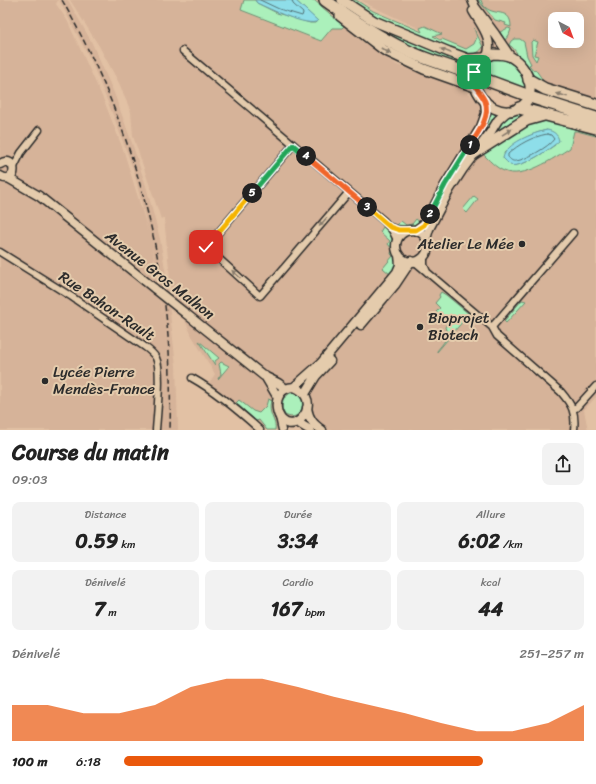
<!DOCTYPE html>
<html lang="fr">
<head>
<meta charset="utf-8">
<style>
  :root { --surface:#fff; --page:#f2f2f2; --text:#222; --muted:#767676; --accent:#ea580c }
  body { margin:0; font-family:Sriracha,sans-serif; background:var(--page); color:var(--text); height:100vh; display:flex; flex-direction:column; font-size:15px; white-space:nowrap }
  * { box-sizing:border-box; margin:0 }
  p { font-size:13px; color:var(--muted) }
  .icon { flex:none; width:22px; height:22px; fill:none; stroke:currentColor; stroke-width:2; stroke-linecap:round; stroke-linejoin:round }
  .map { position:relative; height:430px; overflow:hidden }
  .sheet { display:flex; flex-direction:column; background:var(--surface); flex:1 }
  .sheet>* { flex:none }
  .needle { width:26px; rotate:139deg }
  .fabs { position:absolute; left:548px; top:12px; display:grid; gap:8px }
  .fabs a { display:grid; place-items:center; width:36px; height:36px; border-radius:8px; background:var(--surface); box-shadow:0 4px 16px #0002; font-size:20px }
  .pin { position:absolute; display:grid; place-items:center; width:34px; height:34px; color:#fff; margin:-17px; border-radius:8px; box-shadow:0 2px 6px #0006 }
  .km { position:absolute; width:20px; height:20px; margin:-10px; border-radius:50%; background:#222; color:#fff; font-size:11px; line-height:20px; text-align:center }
  .round { display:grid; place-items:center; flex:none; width:42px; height:42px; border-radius:8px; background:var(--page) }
  .head { display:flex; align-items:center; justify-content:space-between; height:68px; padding:0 12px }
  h1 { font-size:22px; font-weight:700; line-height:30px }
  .metrics { display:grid; grid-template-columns:repeat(3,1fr); gap:6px; height:68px; padding:4px 12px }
  .metrics div { display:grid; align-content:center; border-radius:8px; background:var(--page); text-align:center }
  .metrics b { font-size:20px; font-weight:700 }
  .metrics small { font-size:11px; font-weight:400 }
  .metrics p { font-size:11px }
  .chart { height:112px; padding:8px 12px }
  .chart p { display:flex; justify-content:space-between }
  .chart svg { width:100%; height:72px; margin-top:4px; fill:var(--accent); opacity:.7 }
  ul { padding:0 12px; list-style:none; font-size:13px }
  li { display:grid; grid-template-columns:64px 48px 1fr; align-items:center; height:30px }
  li i { height:10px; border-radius:5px; background:var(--accent) }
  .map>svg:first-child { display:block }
  .built { fill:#d6b399; fill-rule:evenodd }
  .green { fill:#abf0bb; stroke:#6b8e73; fill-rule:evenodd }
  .water { fill:#8edee9; stroke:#66969d }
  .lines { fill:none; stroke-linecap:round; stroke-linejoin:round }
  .shore { stroke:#537377; stroke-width:1 }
  .street-casing { stroke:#2b2b2b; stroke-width:9 }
  .secondary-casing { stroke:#2b2b2b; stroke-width:11 }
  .primary-casing { stroke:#2b2b2b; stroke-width:12 }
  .highway-casing { stroke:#2b2b2b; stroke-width:14 }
  .street { stroke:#e4cbac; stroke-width:6 }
  .secondary { stroke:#e4cbac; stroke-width:8 }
  .primary { stroke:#e4cbac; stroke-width:9 }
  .highway { stroke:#e4cbac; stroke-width:11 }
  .rail { stroke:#2b2b2b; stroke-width:1.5; stroke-dasharray:6 3; stroke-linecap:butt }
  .secondary-bridge-casing { stroke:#2b2b2b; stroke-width:11; stroke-linecap:butt }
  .secondary-bridge { stroke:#e4cbac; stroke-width:8 }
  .oneway { fill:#887b6c }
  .split-1-casing { stroke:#fff; stroke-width:8 }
  .split-2-casing { stroke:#fff; stroke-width:8 }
  .split-3-casing { stroke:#fff; stroke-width:8 }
  .split-4-casing { stroke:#fff; stroke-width:8 }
  .split-5-casing { stroke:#fff; stroke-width:8 }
  .split-6-casing { stroke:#fff; stroke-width:8 }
  .split-1 { stroke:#f0652b; stroke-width:5 }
  .split-2 { stroke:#22a559; stroke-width:5 }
  .split-3 { stroke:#f5b400; stroke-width:5 }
  .split-4 { stroke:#f0652b; stroke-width:5 }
  .split-5 { stroke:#22a559; stroke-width:5 }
  .split-6 { stroke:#f5b400; stroke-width:5 }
  .poi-dot { fill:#2b2b2b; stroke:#e4cbac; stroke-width:1.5 }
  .labels { text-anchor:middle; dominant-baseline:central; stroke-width:4; stroke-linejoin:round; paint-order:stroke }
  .poi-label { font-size:15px; fill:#2b2b2b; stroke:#e4cbac; text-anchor:start }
  .street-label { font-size:15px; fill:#2b2b2b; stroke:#e4cbac }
</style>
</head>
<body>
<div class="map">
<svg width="596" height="430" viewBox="0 0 596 430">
  <rect width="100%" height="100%" fill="#e2c1a4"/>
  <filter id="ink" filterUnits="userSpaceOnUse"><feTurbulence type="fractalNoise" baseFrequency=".025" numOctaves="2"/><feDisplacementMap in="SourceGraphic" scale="8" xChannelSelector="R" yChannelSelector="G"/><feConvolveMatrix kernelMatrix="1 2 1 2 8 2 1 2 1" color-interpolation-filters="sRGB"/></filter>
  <g filter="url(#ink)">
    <path class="built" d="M0 0H58L56 4 67 20 105 103 124 152 148 230 134 172 115 120 91 61 59 0H68L91 41 114 93 132 143 146 186 160 239 165 269 176 366 178 430H0ZM152 246 156 266 163 321Z
      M70 0H244L241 10 321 41 332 28H342L344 26 363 42 397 65 456 85 494 110 482 153 504 171 515 173 541 166 574 131H577L596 136V397L584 410 588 430H248L251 426 237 413 205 390 215 374 192 336 171 289 164 217 161 219 133 136 131 112 119 83 99 46Z
      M361 0H596V99L545 83 512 47 497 48 485 51 476 55 371 6ZM555 19H577V41H555Z"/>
    <path class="green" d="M244 0H255L257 3 277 13 310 23H315L317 21 295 0H314L344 26 342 28H332L321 41 241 10Z
      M349 0H356L373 11 422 32 420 28 425 26 442 34 433 36 440 40 442 39 466 49 474 44 477 37 474 28 483 47C477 57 467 54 457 51L375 17Z
      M478 0H481C482 3 483 6 486 8 496 16 511 8 511 27L505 25 506 23 495 20Z
      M370 23 472 61 470 70 410 46Z
      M508 28 511 29 509 35 505 40 500 32Z
      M514 39H520L524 42 527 56 531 64 529 65 534 71 535 69 545 83 596 99 554 88 537 80 525 63 515 55 517 53 512 47 509 45 511 41Z
      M533 40 538 42 534 55 538 56 536 61 532 55 531 42Z
      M496 58C512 60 528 74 525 92L512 84 479 73C480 64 488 61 496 58Z
      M538 90 596 109V113L534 94 535 91Z
      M489 107 501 112 476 145 475 144Z
      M528 112 494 138 492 135 501 120 511 113Z
      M543 120 596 135V136L577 131H574L570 148C554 158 523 180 504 171 496 168 488 159 482 153L528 123ZM547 130 555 145C546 151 519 170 510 164 506 162 505 157 504 153 517 141 530 134 547 130Z
      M474 196 478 199 467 213 463 209Z
      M416 219 421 223 408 226 397 225 401 221 406 225 412 224Z
      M383 227 391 233 394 238 393 247 397 265 391 275 383 268 393 256 391 254 392 249 388 244 390 241 380 232Z
      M441 292 446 295 469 314 437 352V351C443 343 450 338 445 327L448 323 436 312 440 308 435 303 440 297 439 295Z
      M522 300 526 301 506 323 504 321Z
      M199 341 219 358 215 361V365Z
      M221 362 229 366 218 379 221 374 219 364Z
      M290 393C310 390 304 425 285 415L282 409 283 399Z
      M268 399 271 400C267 415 277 420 275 430H267L259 420 256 421 236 403 239 400 253 411 259 413 266 406Z"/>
    <path class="water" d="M255 0H295L318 21C308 28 268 8 257 3Z
      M547 130C553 131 558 134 559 141 552 148 521 169 510 165 508 163 505 160 503 158 506 143 533 133 547 130Z"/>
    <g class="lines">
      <path class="shore" d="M260 0 279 9 302 16 303 13 293 4 292 0
        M547 134 551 135 554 139C549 147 525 160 516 161 512 162 510 159 508 157V154C519 144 532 137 547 134Z"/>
      <defs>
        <path id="street" d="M183 51 384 221 392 230 397 240
          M293 145 206 247 260 296 349 192
          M14 167 21 153 39 130
          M390 227 399 230H408
          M0 252 72 297 145 347C149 350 154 354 156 358 162 370 157 415 156 430
          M424 256V265L427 272
          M414 261 492 327 497 336 561 392C572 405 576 412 574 430
          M492 327 573 233
          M192 378C217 392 239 411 260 430
          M573 408H576L596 386
          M279 417 282 430"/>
        <path id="secondary" d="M472 0 475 7 495 34 510 56
          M473 11C481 25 494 40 487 56
          M0 164C18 153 18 187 0 176
          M8 178 39 196 155 289
          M416 230 426 222 445 185 481 127 486 113 485 100
          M396 246a16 16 0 1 1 32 0a16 16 0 1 1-32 0Z
          M426 239 429 229 450 189 463 169 490 133 498 120 508 111
          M185 313 264 376 278 383 286 389
          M361 325 395 285 411 261
          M265 376 278 398
          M294 387 321 363 397 272 400 265 399 255
          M294 387C305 391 311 401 306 412 304 416 300 421 295 423 275 430 267 388 294 387Z
          M305 394 316 376 330 361
          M307 408C309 419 313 424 322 430
          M297 422 310 430"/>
        <path id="primary" d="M342 0 374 21 449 52 468 59 483 58
          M340 16 384 50 424 69 475 87
          M493 54C499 54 505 54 511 57 528 66 541 98 517 109 486 123 451 67 493 54Z"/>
        <path id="highway" d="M325 0C351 19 377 36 406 50 426 60 448 65 469 74
          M478 77 524 94
          M529 80 545 89 596 105
          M533 98 596 118
          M519 108 596 128
          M474 153 526 120 544 115"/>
      </defs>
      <use href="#street" class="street-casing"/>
      <use href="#secondary" class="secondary-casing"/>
      <use href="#primary" class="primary-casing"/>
      <use href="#highway" class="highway-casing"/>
      <use href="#street" class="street"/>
      <use href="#secondary" class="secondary"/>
      <use href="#primary" class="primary"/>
      <use href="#highway" class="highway"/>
      <path class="rail" d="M62 0C115 93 152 199 165 306 170 347 171 388 170 430"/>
      <defs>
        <path id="secondary-bridge" d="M155 289 185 313"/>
      </defs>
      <use href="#secondary-bridge" class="secondary-bridge-casing"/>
      <use href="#secondary-bridge" class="secondary-bridge"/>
    </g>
    <defs><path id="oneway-solid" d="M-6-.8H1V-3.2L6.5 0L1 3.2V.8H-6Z"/></defs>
    <g class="oneway">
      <use href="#oneway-solid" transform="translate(386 51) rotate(30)"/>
      <use href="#oneway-solid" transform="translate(446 51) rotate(-158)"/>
      <use href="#oneway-solid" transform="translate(562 95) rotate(-162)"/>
      <use href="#oneway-solid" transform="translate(507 132) rotate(-32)"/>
      <use href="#oneway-solid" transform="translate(323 222) rotate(131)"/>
      <use href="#oneway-solid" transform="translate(236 274) rotate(-138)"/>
    </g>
  </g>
  <g class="lines" filter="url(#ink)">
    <defs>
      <path id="split-1" d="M470 145C478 133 491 116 485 101 479 89 472 88 474 72"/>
      <path id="split-2" d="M430 214 445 185 470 145"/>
      <path id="split-3" d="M367 207 390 227 399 230H416L424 225 430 214"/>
      <path id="split-4" d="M306 156 367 207"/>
      <path id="split-5" d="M252 193 293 145 306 156"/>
      <path id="split-6" d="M206 247 252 193"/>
    </defs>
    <use href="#split-1" class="split-1-casing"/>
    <use href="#split-2" class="split-2-casing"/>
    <use href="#split-3" class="split-3-casing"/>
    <use href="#split-4" class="split-4-casing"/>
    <use href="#split-5" class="split-5-casing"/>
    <use href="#split-6" class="split-6-casing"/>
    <use href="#split-1" class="split-1"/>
    <use href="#split-2" class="split-2"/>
    <use href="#split-3" class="split-3"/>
    <use href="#split-4" class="split-4"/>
    <use href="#split-5" class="split-5"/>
    <use href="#split-6" class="split-6"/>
  </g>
  <g class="poi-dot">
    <circle cx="522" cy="244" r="4"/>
    <circle cx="420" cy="327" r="4"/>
    <circle cx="45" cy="381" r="4"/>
  </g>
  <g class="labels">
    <g class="poi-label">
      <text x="514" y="244" text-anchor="end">Atelier Le Mée</text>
      <text x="428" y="318">Bioprojet<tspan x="428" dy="17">Biotech</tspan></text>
      <text x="53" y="372">Lycée Pierre<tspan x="53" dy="17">Mendès-France</tspan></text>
    </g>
    <g class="street-label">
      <text transform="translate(160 275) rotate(38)">Avenue Gros Malhon</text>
      <text transform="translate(107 306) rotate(34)">Rue Bahon-Rault</text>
    </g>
  </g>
</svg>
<div class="fabs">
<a><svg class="needle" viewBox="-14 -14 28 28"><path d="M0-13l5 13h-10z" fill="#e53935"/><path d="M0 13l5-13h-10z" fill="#767676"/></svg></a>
</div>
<div class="pin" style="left:474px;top:72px;background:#1e9e55"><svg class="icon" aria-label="arrive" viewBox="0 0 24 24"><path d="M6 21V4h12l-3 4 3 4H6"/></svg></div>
<div class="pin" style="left:206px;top:247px;background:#d93025"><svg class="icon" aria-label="check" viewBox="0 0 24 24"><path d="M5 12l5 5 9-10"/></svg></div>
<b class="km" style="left:470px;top:145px">1</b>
<b class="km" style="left:430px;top:214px">2</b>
<b class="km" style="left:367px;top:207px">3</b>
<b class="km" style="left:306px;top:156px">4</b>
<b class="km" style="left:252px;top:193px">5</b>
</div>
<section class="sheet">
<div class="head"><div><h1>Course du matin</h1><p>09:03</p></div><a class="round"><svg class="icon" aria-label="share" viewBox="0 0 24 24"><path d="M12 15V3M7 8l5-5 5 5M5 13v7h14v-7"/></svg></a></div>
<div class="metrics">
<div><p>Distance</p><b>0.59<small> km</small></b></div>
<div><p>Durée</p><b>3:34</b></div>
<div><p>Allure</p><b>6:02<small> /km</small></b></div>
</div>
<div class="metrics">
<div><p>Dénivelé</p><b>7<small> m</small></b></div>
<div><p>Cardio</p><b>167<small> bpm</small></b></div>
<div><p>kcal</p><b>44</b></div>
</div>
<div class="chart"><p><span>Dénivelé</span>251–257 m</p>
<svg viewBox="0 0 160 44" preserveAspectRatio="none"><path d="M0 44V22L10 22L20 27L30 27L40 22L50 11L60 6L70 6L80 11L90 17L100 22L110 27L120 33L130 38L140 38L150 33L160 22V44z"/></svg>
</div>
<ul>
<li><b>100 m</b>6:18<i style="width:78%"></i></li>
</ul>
</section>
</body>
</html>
